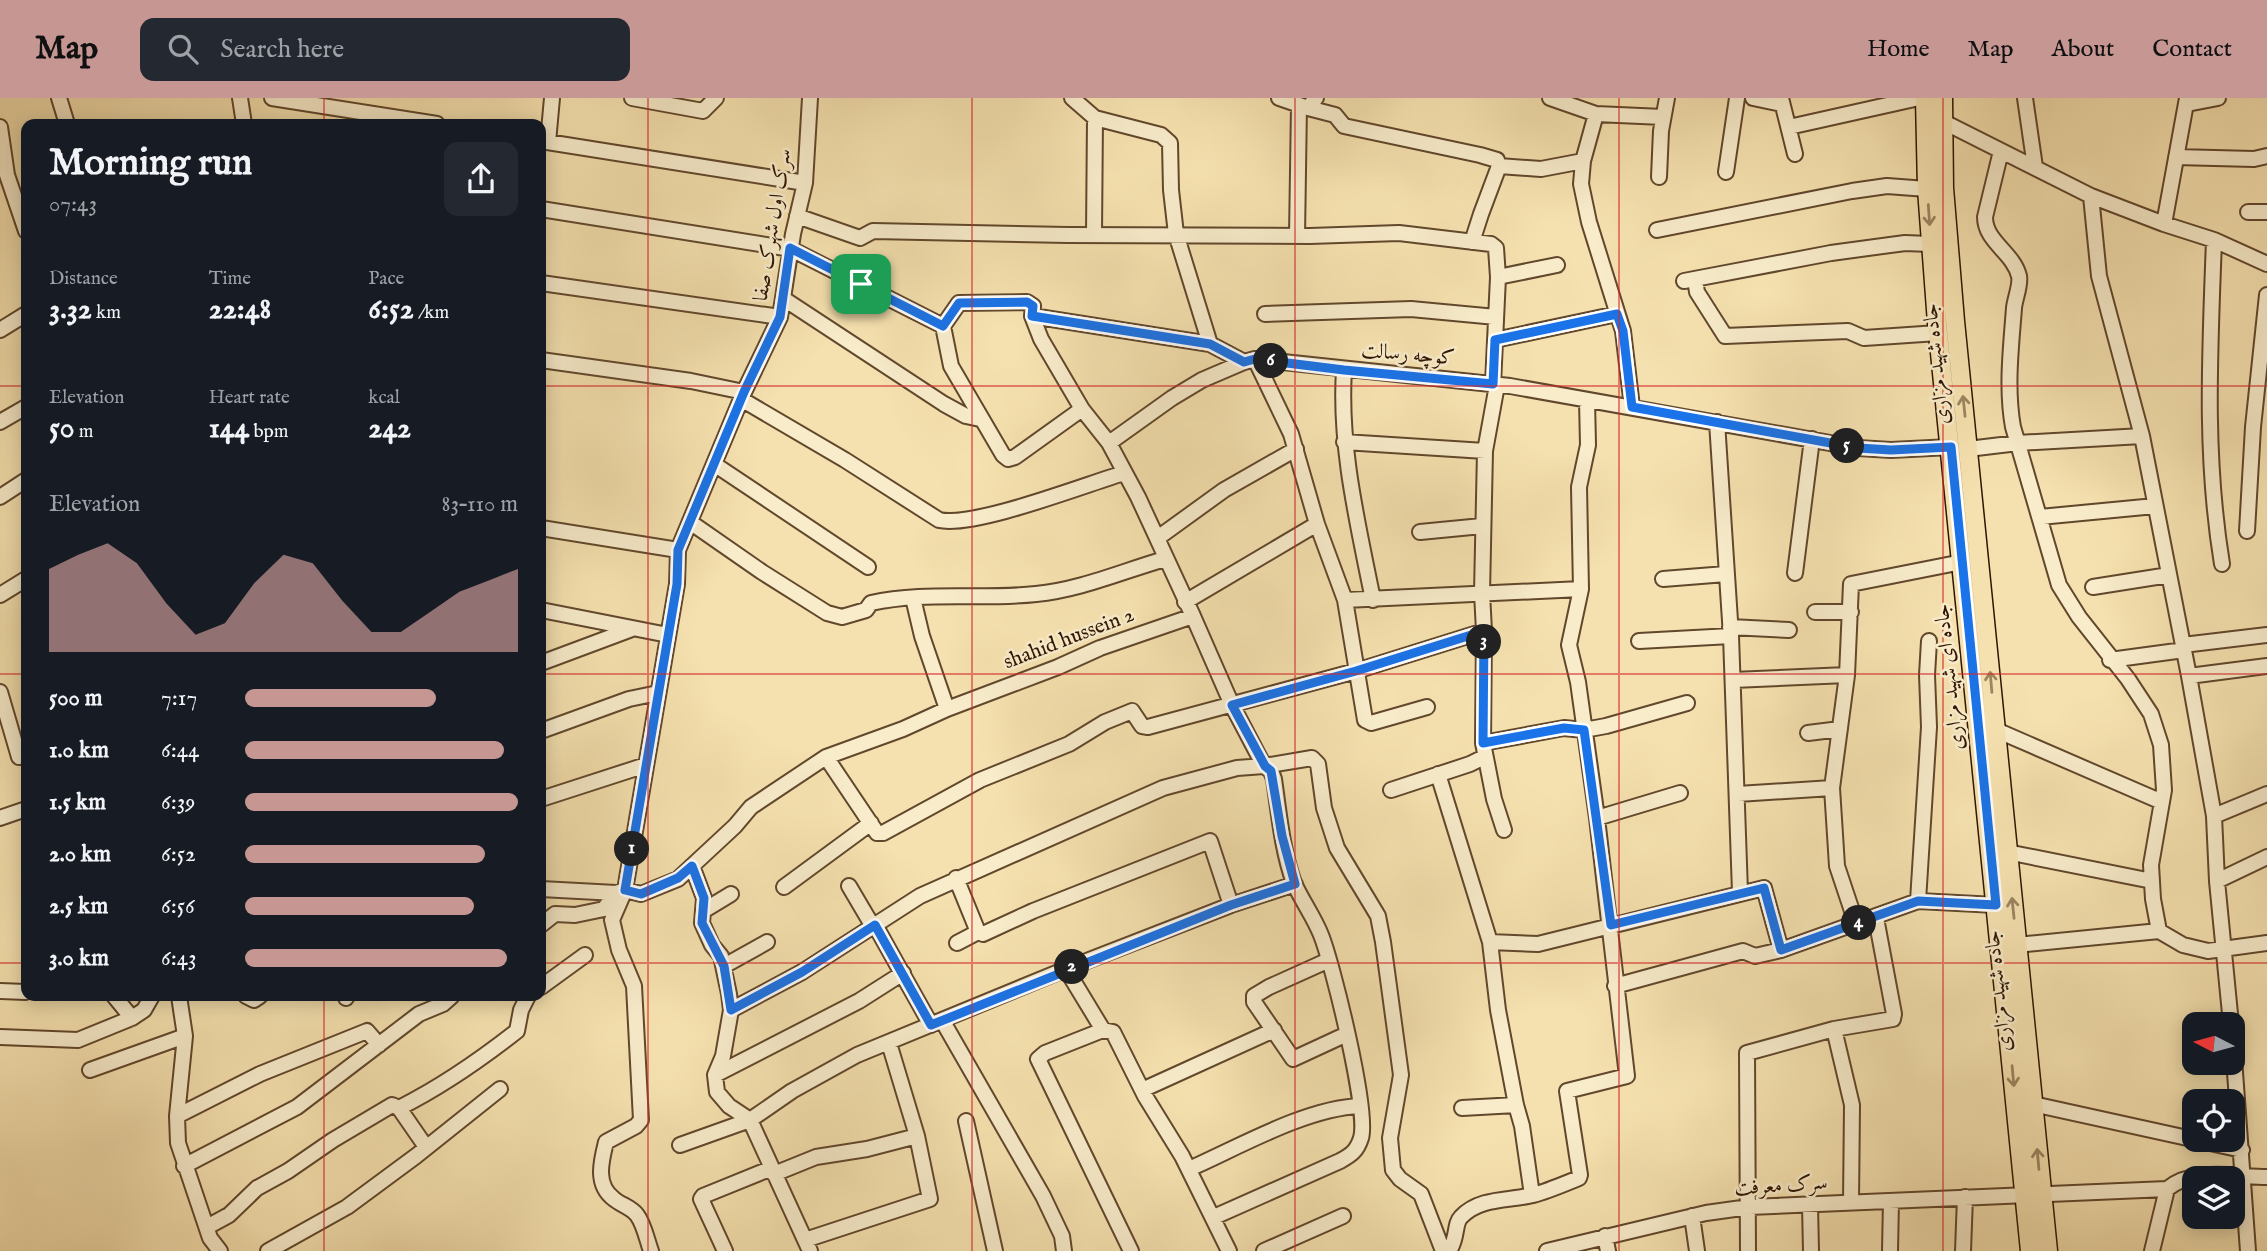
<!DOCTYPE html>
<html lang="en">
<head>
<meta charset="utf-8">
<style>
  :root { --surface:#171b24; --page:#242831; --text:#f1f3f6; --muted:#9ea1a6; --accent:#c59692 }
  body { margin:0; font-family:"IM FELL English",Amiri,serif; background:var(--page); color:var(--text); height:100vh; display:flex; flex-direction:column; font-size:26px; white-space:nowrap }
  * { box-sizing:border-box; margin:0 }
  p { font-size:23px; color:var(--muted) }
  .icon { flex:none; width:38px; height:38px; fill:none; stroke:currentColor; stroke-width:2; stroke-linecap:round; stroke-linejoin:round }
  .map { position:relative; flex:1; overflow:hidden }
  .drawer { position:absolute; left:21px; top:21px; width:525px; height:882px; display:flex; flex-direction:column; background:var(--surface); border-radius:14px; box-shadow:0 4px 18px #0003 }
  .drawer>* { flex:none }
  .needle { width:46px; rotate:276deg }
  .buttons { position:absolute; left:2182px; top:914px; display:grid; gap:14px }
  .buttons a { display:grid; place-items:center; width:63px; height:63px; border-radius:14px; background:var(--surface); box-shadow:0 4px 18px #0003; font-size:35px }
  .pin { position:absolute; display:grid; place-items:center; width:60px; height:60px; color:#fff; margin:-30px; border-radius:14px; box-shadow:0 4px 10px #0006 }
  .km { position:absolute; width:35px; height:35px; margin:-18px; border-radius:50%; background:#222; color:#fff; font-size:19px; line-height:35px; text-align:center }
  .round { display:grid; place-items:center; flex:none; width:74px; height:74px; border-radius:14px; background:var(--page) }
  .headline { display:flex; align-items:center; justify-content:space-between; height:119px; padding:0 28px }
  h1 { font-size:38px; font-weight:700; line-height:52px }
  .stats { display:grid; grid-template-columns:repeat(3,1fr); gap:10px; height:119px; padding:7px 28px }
  .stats div { display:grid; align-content:center }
  .stats b { font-size:30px; font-weight:700 }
  .stats small { font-size:19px; font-weight:400 }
  .stats p { font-size:19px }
  .chart { height:196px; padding:14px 28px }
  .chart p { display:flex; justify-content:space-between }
  .chart svg { width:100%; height:126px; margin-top:7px; fill:var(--accent); opacity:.7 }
  ul { padding:0 28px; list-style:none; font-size:23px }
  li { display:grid; grid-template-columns:112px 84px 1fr; align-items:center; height:52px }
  li i { height:18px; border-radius:9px; background:var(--accent) }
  header { display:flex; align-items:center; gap:42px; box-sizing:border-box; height:98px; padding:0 35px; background:var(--accent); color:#111 }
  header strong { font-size:33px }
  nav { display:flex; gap:38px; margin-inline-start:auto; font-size:24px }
  .search { width:490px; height:63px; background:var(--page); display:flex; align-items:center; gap:18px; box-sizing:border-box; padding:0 24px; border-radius:14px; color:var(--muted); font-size:26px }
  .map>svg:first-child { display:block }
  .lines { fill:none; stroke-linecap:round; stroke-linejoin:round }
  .minor-casing { stroke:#61472c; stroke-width:18 }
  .major-casing { stroke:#301400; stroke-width:21 }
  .minor { stroke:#f8eccb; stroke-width:14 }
  .major { stroke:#f5e1af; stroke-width:18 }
  .oneway { stroke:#9c8560 }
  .route-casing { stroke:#fff; stroke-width:14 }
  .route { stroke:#1a73e8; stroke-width:9 }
  .grid { fill:none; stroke:#d62828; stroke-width:2; stroke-opacity:0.55 }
  .labels { text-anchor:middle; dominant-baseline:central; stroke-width:5; stroke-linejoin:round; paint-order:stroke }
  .street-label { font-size:21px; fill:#301400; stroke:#f8eccb }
</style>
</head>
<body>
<header>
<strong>Map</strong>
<div class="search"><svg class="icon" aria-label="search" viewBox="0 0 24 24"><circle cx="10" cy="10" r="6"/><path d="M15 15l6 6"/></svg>Search here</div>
<nav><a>Home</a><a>Map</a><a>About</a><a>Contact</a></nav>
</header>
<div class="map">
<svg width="2267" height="1153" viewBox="0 0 2267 1153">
  <rect width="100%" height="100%" fill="#f5e1af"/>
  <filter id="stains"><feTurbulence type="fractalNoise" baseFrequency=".00286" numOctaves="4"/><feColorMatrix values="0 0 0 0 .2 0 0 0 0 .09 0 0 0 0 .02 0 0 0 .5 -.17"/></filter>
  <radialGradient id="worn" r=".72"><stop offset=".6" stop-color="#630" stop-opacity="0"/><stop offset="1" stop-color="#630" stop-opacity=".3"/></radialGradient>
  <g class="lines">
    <defs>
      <path id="minor" d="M59 0 67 26
        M240 0 244 26
        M272 0 437 26
        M632 0 703 13 716 0
        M1072 0 1095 20 1161 37 1170 45 1171 92 1176 136 1210 246
        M1279 0 1308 10 1316 0
        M1550 0 1596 16 1663 19
        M1753 0 1782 6
        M1781 0 1795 56
        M2025 0 2035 69
        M2187 6 2218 0
        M1308 10 1335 17 1344 28 1480 57 1497 62 1499 68 1541 71 1583 63
        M1926 15 2091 98 2164 126 2214 142 2267 166
        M1596 16 1583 63 1581 86 1589 124 1623 233 1632 309
        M0 29 7 77 26 133
        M1789 29 1919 0
        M541 43 805 85
        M548 44 552 0
        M2001 53 1985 119C1985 144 2013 154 2019 178 2021 187 2015 200 2014 210 2011 250 2006 290 2013 329L2059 487 2079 519 2128 581 2151 616 2161 647 2164 692 2151 767 2153 801 2159 833
        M2176 59 2254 61 2267 58
        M1726 74 1737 0
        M1659 79 1661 33 1667 0
        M2091 98 2099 178 2142 338 2189 578 2214 718 2217 783 2231 926
        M541 111 791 151 943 228 959 205 1027 204 1033 208 1032 218 1041 241 1082 311 1109 345 1138 399 1193 518 1100 550 1058 569 947 611 903 631 826 659 751 709 735 728 678 781 641 796 625 792 616 795 604 811 575 817 555 816 541 827
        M2248 114H2267
        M797 118 860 140 873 133 1068 137 1310 138 1399 135 1491 146 1496 150 1498 179 1493 286
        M2164 126 2187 0
        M1657 132 1852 93 1887 88 1927 91
        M1094 136 1095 20
        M1297 138 1299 7
        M2214 142C2210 253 2204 356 2222 466
        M1472 144 1481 116 1499 68
        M1498 179 1557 167
        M1695 181 1697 194 1725 238 1848 233 1864 240 1938 235
        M1684 183 1831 155 1905 145 1930 146
        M541 185 780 219
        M784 201 944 306 966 318 980 321
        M1265 216 1411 211 1496 219
        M1032 218 1210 246 1244 264 1255 261 1510 288 1858 350 1891 352 1951 349
        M943 228 951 268 1003 357 1008 361 1015 359 1082 311
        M0 232 26 216
        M1495 242 1617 216
        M1255 261 1291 336 1317 426 1345 502 1365 622 1371 625 1427 609
        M541 262 691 283 744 294
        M1344 272C1339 350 1358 426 1373 502
        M1497 287 1485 353 1482 495 1484 533 1483 645 1494 701 1504 732
        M741 301 845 362 939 422C974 430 1084 387 1124 375
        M0 324 26 309
        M1717 324 1731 538 1740 794
        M1344 344 1485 353
        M1109 345 1172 300 1202 282 1244 264
        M1968 351 2018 345 2142 338
        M714 366 868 469
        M0 399 26 382
        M2040 419 2155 408
        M690 424 762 474 827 515 842 519 866 512 871 505C924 493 982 502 1036 496 1080 492 1123 473 1165 461
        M541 430 678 452
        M2247 433 2253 329 2267 197
        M1420 434 1482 428
        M1159 439 1224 392 1296 351
        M1795 475 1812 341
        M1663 481 1726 476
        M2093 489 2169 477
        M0 497 26 481
        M913 500 922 538 947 611
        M1345 502 1581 491
        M1185 504 1317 426
        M541 512 668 537
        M1815 514H1851
        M1193 518 1232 607 1264 668 1271 673 1274 681C1279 715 1282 752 1294 785 1302 803 1314 819 1321 837 1333 867 1369 1014 1361 1040 1357 1053 1351 1057 1340 1063L1214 1119
        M1730 529 1789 532
        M1639 543 1731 538
        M2183 547 2267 537
        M2110 562 2184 552
        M541 565 632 531
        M2189 578 2267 568
        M1733 582 1847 577
        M0 594 19 659
        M1996 632 2162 704
        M541 633 629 601 658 595
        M1808 635 1840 631
        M1483 645 1564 630 1584 632 1606 628 1687 605
        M826 659 877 735H883L980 682 1069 646 1105 624 1132 613 1142 628 1148 629 1356 573 1484 533
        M1438 676 1490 844 1498 912 1516 1007 1522 1028 1532 1097
        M1391 692 1470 666 1484 659
        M1738 696 1832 690
        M541 701 646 667
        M2214 718 2267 696
        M0 720 26 711
        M1597 720 1680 695
        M2007 754 2152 783
        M692 768 704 800 702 825 712 847 721 858 729 896 731 912 723 958 715 977 717 994 729 1008 750 1022 810 1153
        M956 780 978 834 983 836 1033 813 1210 743 1231 807
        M2217 783 2267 759
        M849 788 872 827
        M784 789 871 725
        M541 791 616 795
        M1918 803 1929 629 1927 577 1929 543
        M703 813 731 796
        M1856 825 1837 768 1832 690 1847 577 1851 486 1962 464
        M875 827 931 927
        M1490 844 1538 846 1764 790 1781 852
        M957 845 978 834
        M2017 847 2159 833 2183 847 2208 853 2267 845
        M1329 862 1269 889 1254 898V904L1293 961 1347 936
        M724 868 767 844
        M1066 871 1103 932
        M1615 888 1743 853 1755 858 1781 852 1918 803 1996 807
        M541 889 585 857
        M0 893 26 894
        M114 898 132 920
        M179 898 185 938 177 1018 178 1045 210 1140 220 1153
        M246 898 254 902 260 898
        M346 900 347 898
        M731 912 802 874 920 798 1163 690 1237 670 1264 668 1312 660 1318 666 1324 710 1337 750 1378 818 1383 844 1401 977 1390 1040 1393 1072 1400 1081 1421 1096 1443 1153
        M942 922 1043 1098 1062 1138 1064 1153
        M1834 931 1852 1007 1851 1104
        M0 939 78 942 132 920 144 912 152 898
        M2233 947 2248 1153
        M90 972 185 938
        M715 977 859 903 903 875
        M1142 992 1274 932
        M2033 1006 2242 1052
        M399 1010 426 1049
        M1462 1010 1516 1007
        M177 1018 260 976 367 933 379 947
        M966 1023 995 1153
        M680 1047 750 1022 792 993 857 957 1066 871 1231 807 1295 786
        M184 1068 297 1009 419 916 443 906 452 898
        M1189 1071C1239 1049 1306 1010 1360 1008
        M774 1076 816 1059 867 1051 917 1038
        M1810 1107 1811 1153
        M1692 1118 1697 1153
        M207 1129 229 1117 257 1090 288 1073 333 1042 392 1007 399 1010C441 989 480 962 517 933L521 912 528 898
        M1605 1138 1608 1153
        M805 1142 930 1101 917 1038 889 945
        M268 1153 347 1109 416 1058 500 991
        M651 1153C647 1142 644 1126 637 1117 631 1109 621 1107 614 1101 595 1087 601 1064 606 1044L636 1028 641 1022 634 888 619 852 612 822 625 792 677 486 678 452 744 294 780 219 793 136 805 85 810 0
        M725 1153 701 1101 703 1098 772 1070
        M1131 1153 1038 961 1045 955 1103 932 1113 934 1145 998 1182 1058 1229 1153
        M1264 1153 1343 1118
        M1449 1153C1458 1140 1454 1126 1461 1119 1480 1099 1509 1103 1533 1097 1548 1093 1564 1086 1579 1080L1580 1077 1567 993 1627 978 1597 720 1578 584 1569 547 1581 491 1579 389 1588 347 1587 302
        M1547 1153 1706 1115 1749 1109 2167 1091C2193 1069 2236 1079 2267 1079
        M1748 1153 1747 955 1834 931 1893 921 1894 916 1876 820
        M1890 1153 1891 1103
        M1963 1153 1965 1099
        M2152 1153 2167 1091"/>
      <path id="major" d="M1925 0 1927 91 1937 225 2030 1153
        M1943 0 1944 90 1955 223 2048 1153"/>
    </defs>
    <use href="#minor" class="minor-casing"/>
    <use href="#major" class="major-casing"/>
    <use href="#minor" class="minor"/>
    <use href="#major" class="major"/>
  </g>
  <defs><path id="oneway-shaft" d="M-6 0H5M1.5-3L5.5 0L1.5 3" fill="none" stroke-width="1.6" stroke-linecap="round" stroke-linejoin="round" transform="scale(1.75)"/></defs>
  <g class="oneway">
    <use href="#oneway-shaft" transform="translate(1929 117) rotate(86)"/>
    <use href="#oneway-shaft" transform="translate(1964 308) rotate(-96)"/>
    <use href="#oneway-shaft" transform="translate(1991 584) rotate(-95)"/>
    <use href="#oneway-shaft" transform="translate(2013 810) rotate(-96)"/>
    <use href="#oneway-shaft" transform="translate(2013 978) rotate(85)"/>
    <use href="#oneway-shaft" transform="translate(2038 1061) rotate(-95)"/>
  </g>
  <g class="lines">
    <defs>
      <path id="route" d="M790 150 943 228 959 205 1027 204 1033 208 1032 218 1210 246 1244 264 1255 261 1344 272 1493 286 1495 242 1617 216 1623 233 1632 309 1858 350 1891 352 1951 349 1996 807 1918 803 1781 852 1764 790 1611 827 1584 632 1564 630 1483 645 1484 533 1356 573 1232 607 1265 668 1271 673 1282 738 1295 786 1231 807 931 927 875 827 802 874 731 912 724 868 702 825 704 800 692 768 678 780 641 796 625 792 677 486 678 452 744 294 780 219Z"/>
    </defs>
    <use href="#route" class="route-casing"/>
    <use href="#route" class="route"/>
  </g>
  <path class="grid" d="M324 0V26M648 0V1153M972 0V1153M1295 0V1153M1619 0V1153M1943 0V1153M0 288H26M541 288H2267M0 576H26M541 576H2267M0 865H26M541 865H2267M324 898V1153"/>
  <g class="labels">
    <g class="street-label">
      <text transform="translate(773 127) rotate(-81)">سرک اول شهرک صفا</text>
      <text transform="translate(1408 257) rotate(5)">کوچه رسالت</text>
      <text transform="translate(1937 266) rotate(-96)">جاده شهید مزاری</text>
      <text transform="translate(1069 541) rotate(-21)">shahid hussein 2</text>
      <text transform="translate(1950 579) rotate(-96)">جاده ای شهید مزاری</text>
      <text transform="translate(1999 893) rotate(-96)">جاده شهید مزاری</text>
      <text transform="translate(1781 1088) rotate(-4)">سرک معرفت</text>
    </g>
  </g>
  <rect width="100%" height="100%" filter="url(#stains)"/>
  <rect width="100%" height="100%" fill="url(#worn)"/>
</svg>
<div class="buttons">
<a><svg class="needle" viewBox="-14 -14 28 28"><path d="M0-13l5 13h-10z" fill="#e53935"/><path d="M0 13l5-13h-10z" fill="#9ea1a6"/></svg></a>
<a><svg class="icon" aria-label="locate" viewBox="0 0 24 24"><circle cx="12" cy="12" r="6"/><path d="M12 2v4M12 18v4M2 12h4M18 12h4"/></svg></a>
<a><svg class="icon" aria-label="layers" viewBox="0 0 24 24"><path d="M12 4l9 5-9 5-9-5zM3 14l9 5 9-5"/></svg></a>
</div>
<div class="pin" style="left:861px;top:186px;background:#1e9e55"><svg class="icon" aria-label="arrive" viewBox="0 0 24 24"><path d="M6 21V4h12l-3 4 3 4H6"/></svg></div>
<b class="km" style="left:632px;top:751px">1</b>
<b class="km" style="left:1072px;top:869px">2</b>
<b class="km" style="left:1484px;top:544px">3</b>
<b class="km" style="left:1859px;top:825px">4</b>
<b class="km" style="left:1847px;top:348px">5</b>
<b class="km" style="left:1271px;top:263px">6</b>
<section class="drawer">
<div class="headline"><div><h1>Morning run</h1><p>07:43</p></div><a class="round"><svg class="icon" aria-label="share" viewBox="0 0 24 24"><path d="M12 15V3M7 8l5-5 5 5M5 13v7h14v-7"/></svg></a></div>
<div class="stats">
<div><p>Distance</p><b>3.32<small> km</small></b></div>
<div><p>Time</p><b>22:48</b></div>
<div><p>Pace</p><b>6:52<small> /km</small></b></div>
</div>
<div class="stats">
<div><p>Elevation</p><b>50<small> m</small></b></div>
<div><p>Heart rate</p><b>144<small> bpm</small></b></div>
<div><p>kcal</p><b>242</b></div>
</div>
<div class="chart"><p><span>Elevation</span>83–110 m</p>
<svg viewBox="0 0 160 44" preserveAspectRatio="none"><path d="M0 44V15L10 10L20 6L30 13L40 27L50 38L60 34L70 20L80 10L90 13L100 26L110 37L120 37L130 30L140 23L150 19L160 15V44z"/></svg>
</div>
<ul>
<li><b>500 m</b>7:17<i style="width:70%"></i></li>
<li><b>1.0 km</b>6:44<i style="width:95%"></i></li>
<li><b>1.5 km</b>6:39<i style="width:100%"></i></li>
<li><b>2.0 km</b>6:52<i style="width:88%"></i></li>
<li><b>2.5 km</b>6:56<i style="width:84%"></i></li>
<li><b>3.0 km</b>6:43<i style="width:96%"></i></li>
</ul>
</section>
</div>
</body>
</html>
